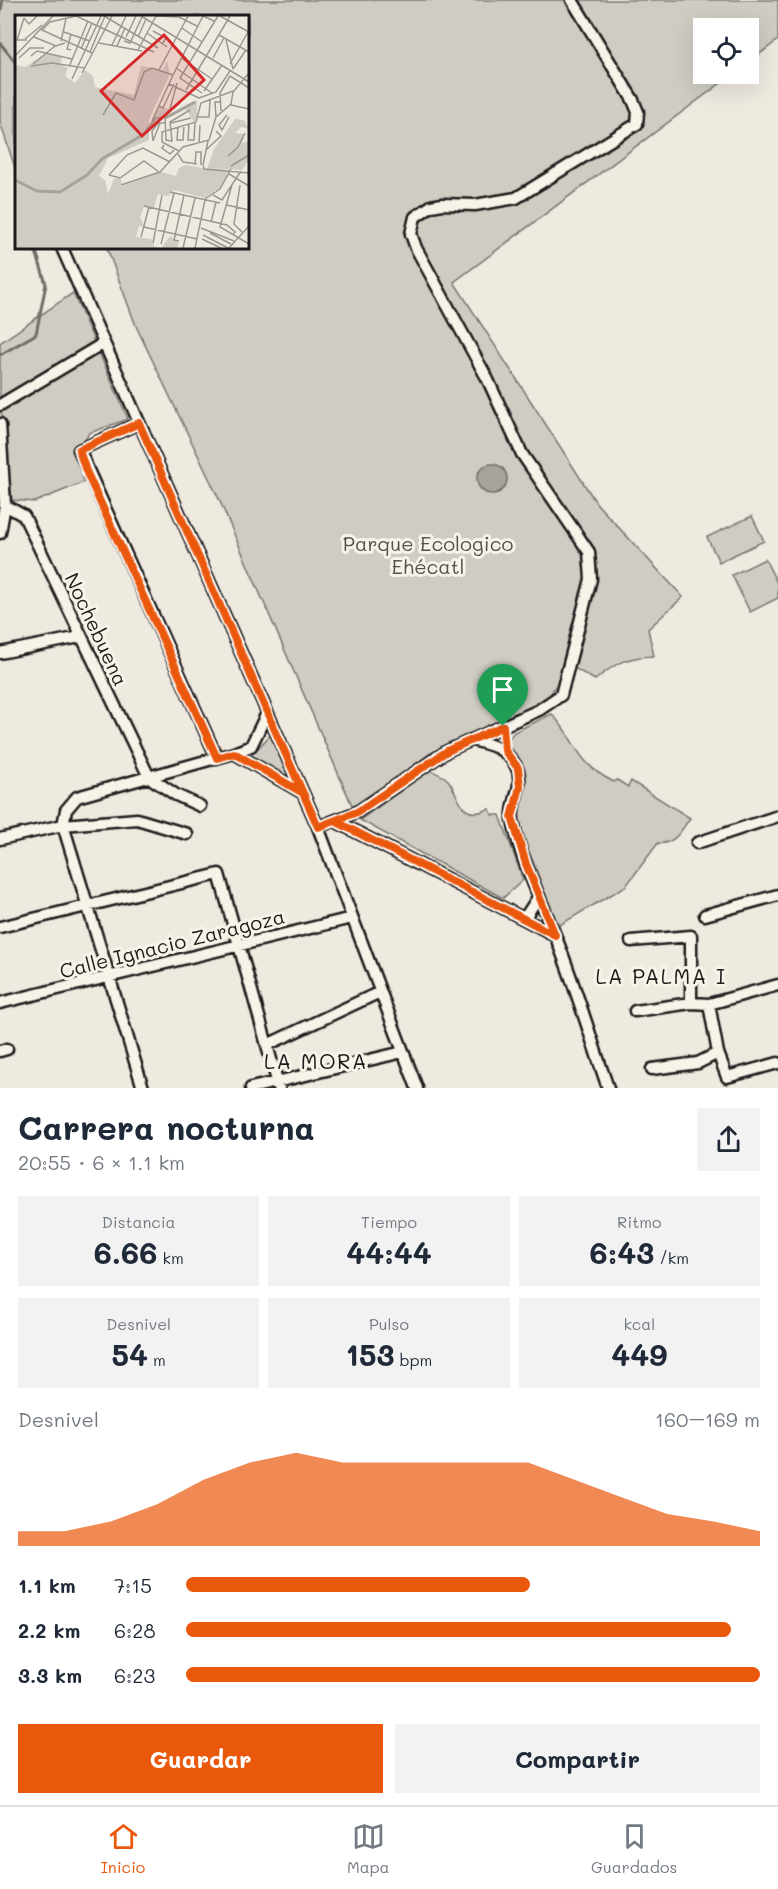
<!DOCTYPE html>
<html lang="es">
<head>
<meta charset="utf-8">
<style>
  :root { --surface:#fff; --page:#f2f2f3; --text:#1f2937; --muted:#747a83; --line:#e0e1e3; --accent:#ea580c }
  body { margin:0; font-family:Mali,sans-serif; background:var(--page); color:var(--text); height:100vh; display:flex; flex-direction:column; font-size:22px; white-space:nowrap }
  * { box-sizing:border-box; margin:0 }
  p { font-size:20px; color:var(--muted) }
  .icon { flex:none; width:33px; height:33px; fill:none; stroke:currentColor; stroke-width:2; stroke-linecap:round; stroke-linejoin:round }
  .map { position:relative; height:1088px; overflow:hidden }
  .panel { display:flex; flex-direction:column; background:var(--surface); flex:1 }
  .panel>* { flex:none }
  .controls { position:absolute; left:693px; top:18px; display:grid; gap:12px }
  .controls a { display:grid; place-items:center; width:66px; height:66px; border-radius:0px; background:var(--surface); box-shadow:0 6px 24px #0002; font-size:30px }
  .pin { position:absolute; display:grid; place-items:center; width:51px; height:51px; color:#fff; margin:-62px -26px; border-radius:50% 50% 50% 0; rotate:-45deg; box-shadow:0 0 6px #0007 }
  .pin .icon { rotate:45deg }
  .round { display:grid; place-items:center; flex:none; width:63px; height:63px; border-radius:0px; background:var(--page) }
  .headline { display:flex; align-items:center; justify-content:space-between; height:102px; padding:0 18px }
  h1 { font-size:33px; font-weight:700; line-height:45px }
  .figures { display:grid; grid-template-columns:repeat(3,1fr); gap:9px; height:102px; padding:6px 18px }
  .figures div { display:grid; align-content:center; border-radius:0px; background:var(--page); text-align:center }
  .figures b { font-size:30px; font-weight:700 }
  .figures small { font-size:16px; font-weight:400 }
  .figures p { font-size:16px }
  .chart { height:168px; padding:12px 18px }
  .chart p { display:flex; justify-content:space-between }
  .chart svg { width:100%; height:108px; margin-top:6px; fill:var(--accent); opacity:.7 }
  .cta { display:flex; gap:12px; margin-top:auto; padding:12px 18px }
  .cta a { flex:1; height:69px; border-radius:0px; background:var(--accent); color:#fff; font-size:24px; font-weight:700; line-height:69px; text-align:center }
  .cta a+a { background:var(--page); color:var(--text) }
  ul { padding:0 18px; list-style:none; font-size:20px }
  li { display:grid; grid-template-columns:96px 72px 1fr; align-items:center; height:45px }
  li i { height:15px; border-radius:8px; background:var(--accent) }
  .tab-bar { display:flex; justify-content:space-around; align-items:center; height:84px; border-top:2px solid var(--line); background:var(--surface); font-size:16px; color:var(--muted) }
  .tab-bar a { display:grid; justify-items:center; gap:3px }
  .tab-bar .selected { color:var(--accent) }
  .map>svg:first-child { display:block }
  .green { fill:#cfccc3; stroke:#767470; stroke-width:1.5 }
  .water { fill:#a6a39d; stroke:#6f6d69; stroke-width:1.5 }
  .lines { fill:none; stroke-linecap:round; stroke-linejoin:round }
  .stream { stroke:#6f6d69; stroke-width:3 }
  .street-casing { stroke:#1c1c1c; stroke-width:15 }
  .street { stroke:#f7f3e8; stroke-width:10 }
  .route-casing { stroke:#fff; stroke-width:12 }
  .route { stroke:#ea580c; stroke-width:8 }
  .labels { text-anchor:middle; dominant-baseline:central; stroke-width:6; stroke-linejoin:round; paint-order:stroke }
  .park-label { font-size:20px; fill:#52514e; stroke:#f7f3e8 }
  .street-label { font-size:20px; fill:#1c1c1c; stroke:#f7f3e8 }
  .neighbourhood-label { font-size:21px; letter-spacing:1.5px; fill:#1c1c1c; stroke:#f7f3e8 }
  .inset-river { fill:none; stroke:#a6a39d; stroke-width:3 }
  .inset-road { fill:none; stroke:#9a9892; stroke-width:1.5 }
  .view { fill:#d62828; fill-opacity:0.15; stroke:#d62828; stroke-width:3 }
  .inset-edge { fill:none; stroke:#1c1c1c; stroke-width:3 }
</style>
</head>
<body>
<div class="map">
<svg width="778" height="1088" viewBox="0 0 778 1088">
  <rect width="100%" height="100%" fill="#eeeae0"/>
  <filter id="ink" filterUnits="userSpaceOnUse"><feTurbulence type="fractalNoise" baseFrequency=".0167" numOctaves="2"/><feDisplacementMap in="SourceGraphic" scale="12" xChannelSelector="R" yChannelSelector="G"/><feConvolveMatrix kernelMatrix="1 2 1 2 8 2 1 2 1" color-interpolation-filters="sRGB"/></filter>
  <g filter="url(#ink)">
    <path class="green" d="M0 0H778V40L749 62 748 28H704V74H733L454 282 597 504 683 597 648 629 654 656C626 657 617 662 595 680L574 668 564 657 560 679 546 701 528 712 429 754 354 810 218 497 136 326 107 248H248V16H16V171L0 122Z
      M73 293 128 419 89 433 76 456 84 482 35 502 12 500 0 402V343Z
      M752 516 764 541 719 562 707 537Z
      M765 559 778 585V598L750 612 732 575Z
      M552 714C578 742 575 763 614 782L617 780 628 787 631 781 690 818C682 830 674 845 658 843L626 886 558 926 516 818 524 791 525 773 506 742 514 732Z
      M273 732 293 781 250 757Z
      M430 770C435 773 443 775 447 779 460 792 457 823 489 809L493 815H500L523 880 503 898 360 820Z"/>
    <path class="water" d="M477 479a15 15 0 1 1 30 0a15 15 0 1 1-30 0Z"/>
    <g class="lines">
      <path class="stream" d="M0 14 3 0
        M0 43 16 63
        M0 355 36 334 46 284 35 248"/>
      <defs>
        <path id="street" d="M62 248 318 827 417 1088
          M0 405 104 343
          M139 423 79 450 217 758
          M0 424 5 505 0 533
          M5 505 24 516 149 777 176 795 200 806
          M0 653 80 637
          M471 740C490 744 506 748 516 766 526 785 510 802 513 820 521 862 542 901 557 940 576 988 591 1039 608 1088
          M234 753 303 793
          M335 821 555 935
          M63 825 143 1088
          M63 825 66 810 77 797 234 753 251 746 267 713
          M318 827 357 812 447 751 539 710 561 695 591 579 589 552 522 454 487 378 416 248 411 234 415 217 431 206 442 204 475 205 516 198 637 124 638 112 633 100 572 0
          M0 839 63 825 137 819 187 834
          M697 843 778 816
          M705 915 778 895
          M524 919 539 896
          M0 927 219 874 279 1088
          M631 941 691 936V1003
          M0 1003 352 918
          M709 1004 718 1053 727 1077 778 1063
          M635 1011 691 1003 709 1004 778 985
          M267 1045 380 992
          M0 1051 7 1049
          M652 1069 698 1063 718 1053
          M251 1088 403 1052"/>
      </defs>
      <use href="#street" class="street-casing"/>
      <use href="#street" class="street"/>
    </g>
  </g>
  <g class="lines" filter="url(#ink)">
    <defs>
      <path id="route" d="M503 726 447 751 357 812 318 827 303 793 234 753 217 758 86 471 79 450 139 423 318 827 335 821 555 935 526 864 512 817 520 787 518 768 505 751 503 726"/>
    </defs>
    <use href="#route" class="route-casing"/>
    <use href="#route" class="route"/>
  </g>
  <g class="labels">
    <g class="park-label">
      <text x="428" y="543">Parque Ecologico<tspan x="428" dy="23">Ehécatl</tspan></text>
    </g>
    <g class="street-label">
      <text transform="translate(97 629) rotate(65)">Nochebuena</text>
      <text transform="translate(172 943) rotate(-14)">Calle Ignacio Zaragoza</text>
    </g>
    <g class="neighbourhood-label">
      <text x="661" y="975">LA PALMA I</text>
      <text x="316" y="1060">LA MORA</text>
    </g>
  </g>
  <g transform="translate(15 15)">
    <rect width="234" height="234" fill="#eeeae0"/>
    <path d="M32 38 47 42 45 50 53 53 50 61 60 68 70 55 78 61 80 72 119 80 126 51 148 55 152 46 155 59 134 104V125L93 143 84 161 90 165 93 179 99 164 105 163 107 169 104 171H107L147 157 161 161 164 153 171 150 192 154 199 134 220 104 229 105 234 114 226 112 220 118 230 119 227 128 234 126V145L227 155 192 153 215 155 206 172 190 183 159 175 153 181 143 179 139 193 129 191 125 202 129 212 124 211 121 222 136 224 140 232 146 233 155 221 164 228 162 233H0V50L10 52ZM182 85V103L179 107 171 94 154 103 140 101 144 92 155 94 152 102Z" fill="#cfccc3"/>
    <path class="inset-river" d="M150 103 180 87M0 165 22 176 45 177 72 160 87 144 129 119 141 103H147"/>
    <path class="inset-road" d="M61 1 35 7 27 15 77 38M61 1 139 37M89 1 143 33M126 1 234 67M141 1 164 2 182 11M205 1 234 17M9 3 2 25H12M9 3 14 9 22 1M167 13 187 27M138 16 151 23 148 28M49 17 75 26M132 18 152 32M204 20 234 37M19 22 41 31 50 28M111 22 121 1M123 22 131 4M10 24 27 10M211 25 218 54M46 26 51 4M109 26 115 28 127 2M84 28 127 36M97 30 111 1M102 31 110 13M66 34 77 8M56 35 52 34 56 19M123 35 141 1M75 37 90 1M0 41 38 1M16 41 22 36 57 44M4 43 15 33H29M166 43 197 64M198 43 209 23M18 49 40 31M215 49 233 17M16 51 37 48 70 53M54 52 73 6M161 53 197 78M218 54 231 35M144 55 173 1M67 58 97 1M57 64 86 1M154 69 184 83M171 75 215 1M189 76 207 50M187 78 165 63 203 1M184 83 201 77 215 56M216 90 234 94M144 91 148 93 159 69M155 94 162 68M206 96 205 78 215 61 234 73M88 100 101 78 119 85 129 57 137 53 158 60M150 100 151 125 157 126 155 107 175 95M150 100 165 88M212 100 204 110 207 115 214 102M183 102H194L195 85M201 102 200 87H206M137 106 158 60 188 1 199 6M156 108 176 103M174 109 173 125H179L180 107M163 112 162 125H168L169 110M138 126 137 116 143 108H150M138 126 145 108M184 129 185 110M149 130 147 133 155 139 159 135M192 134 206 121 201 116M164 136 147 127V117L181 107 186 88 218 76M163 139 168 147 182 149M213 141 223 132 230 118M180 149 181 137H186V150M188 150 189 154 234 158M188 150 193 126M216 151 234 140M214 159 234 171M94 160 112 140 128 133 155 147M94 160 105 163 129 146 144 157M106 170 145 157 168 132 194 125 201 102 216 89 218 77 234 58M217 170 205 212 234 229M225 170 219 209 227 217M155 177 205 188M198 180 207 185 226 156M190 184 205 174 216 154M212 190 234 195M129 191 212 210 220 217 218 220M196 207 201 187M129 212 182 224M186 213 219 226M195 218 216 229M188 220 213 233M126 222 134 192M187 224 206 233M164 226 159 225 169 180M138 228 147 180M146 229 159 178M168 233 180 183M180 233 190 185M214 233 234 211"/>
    <path class="view" d="M149 20 189 65 127 121 86 76Z"/>
    <rect width="234" height="234" class="inset-edge"/>
  </g>
</svg>
<div class="controls">
<a><svg class="icon" aria-label="locate" viewBox="0 0 24 24"><circle cx="12" cy="12" r="6"/><path d="M12 2v4M12 18v4M2 12h4M18 12h4"/></svg></a>
</div>
<div class="pin" style="left:503px;top:726px;background:#1e9e55"><svg class="icon" aria-label="arrive" viewBox="0 0 24 24"><path d="M6 21V4h12l-3 4 3 4H6"/></svg></div>
</div>
<section class="panel">
<div class="headline"><div><h1>Carrera nocturna</h1><p>20:55 · 6 × 1.1 km</p></div><a class="round"><svg class="icon" aria-label="share" viewBox="0 0 24 24"><path d="M12 15V3M7 8l5-5 5 5M5 13v7h14v-7"/></svg></a></div>
<div class="figures">
<div><p>Distancia</p><b>6.66<small> km</small></b></div>
<div><p>Tiempo</p><b>44:44</b></div>
<div><p>Ritmo</p><b>6:43<small> /km</small></b></div>
</div>
<div class="figures">
<div><p>Desnivel</p><b>54<small> m</small></b></div>
<div><p>Pulso</p><b>153<small> bpm</small></b></div>
<div><p>kcal</p><b>449</b></div>
</div>
<div class="chart"><p><span>Desnivel</span>160–169 m</p>
<svg viewBox="0 0 160 44" preserveAspectRatio="none"><path d="M0 44V38L10 38L20 34L30 27L40 17L50 10L60 6L70 10L80 10L90 10L100 10L110 10L120 17L130 24L140 31L150 34L160 38V44z"/></svg>
</div>
<ul>
<li><b>1.1 km</b>7:15<i style="width:60%"></i></li>
<li><b>2.2 km</b>6:28<i style="width:95%"></i></li>
<li><b>3.3 km</b>6:23<i style="width:100%"></i></li>
</ul>
<div class="cta"><a>Guardar</a><a>Compartir</a></div>
</section>
<nav class="tab-bar">
<a class="selected"><svg class="icon" aria-label="home" viewBox="0 0 24 24"><path d="M3 11l9-7 9 7M6 9v11h12V9"/></svg>Inicio</a>
<a><svg class="icon" aria-label="map" viewBox="0 0 24 24"><path d="M3 6l6-2 6 2 6-2v14l-6 2-6-2-6 2zM9 4v14M15 6v14"/></svg>Mapa</a>
<a><svg class="icon" aria-label="saved" viewBox="0 0 24 24"><path d="M7 4h10v16l-5-4-5 4z"/></svg>Guardados</a>
</nav>
</body>
</html>
